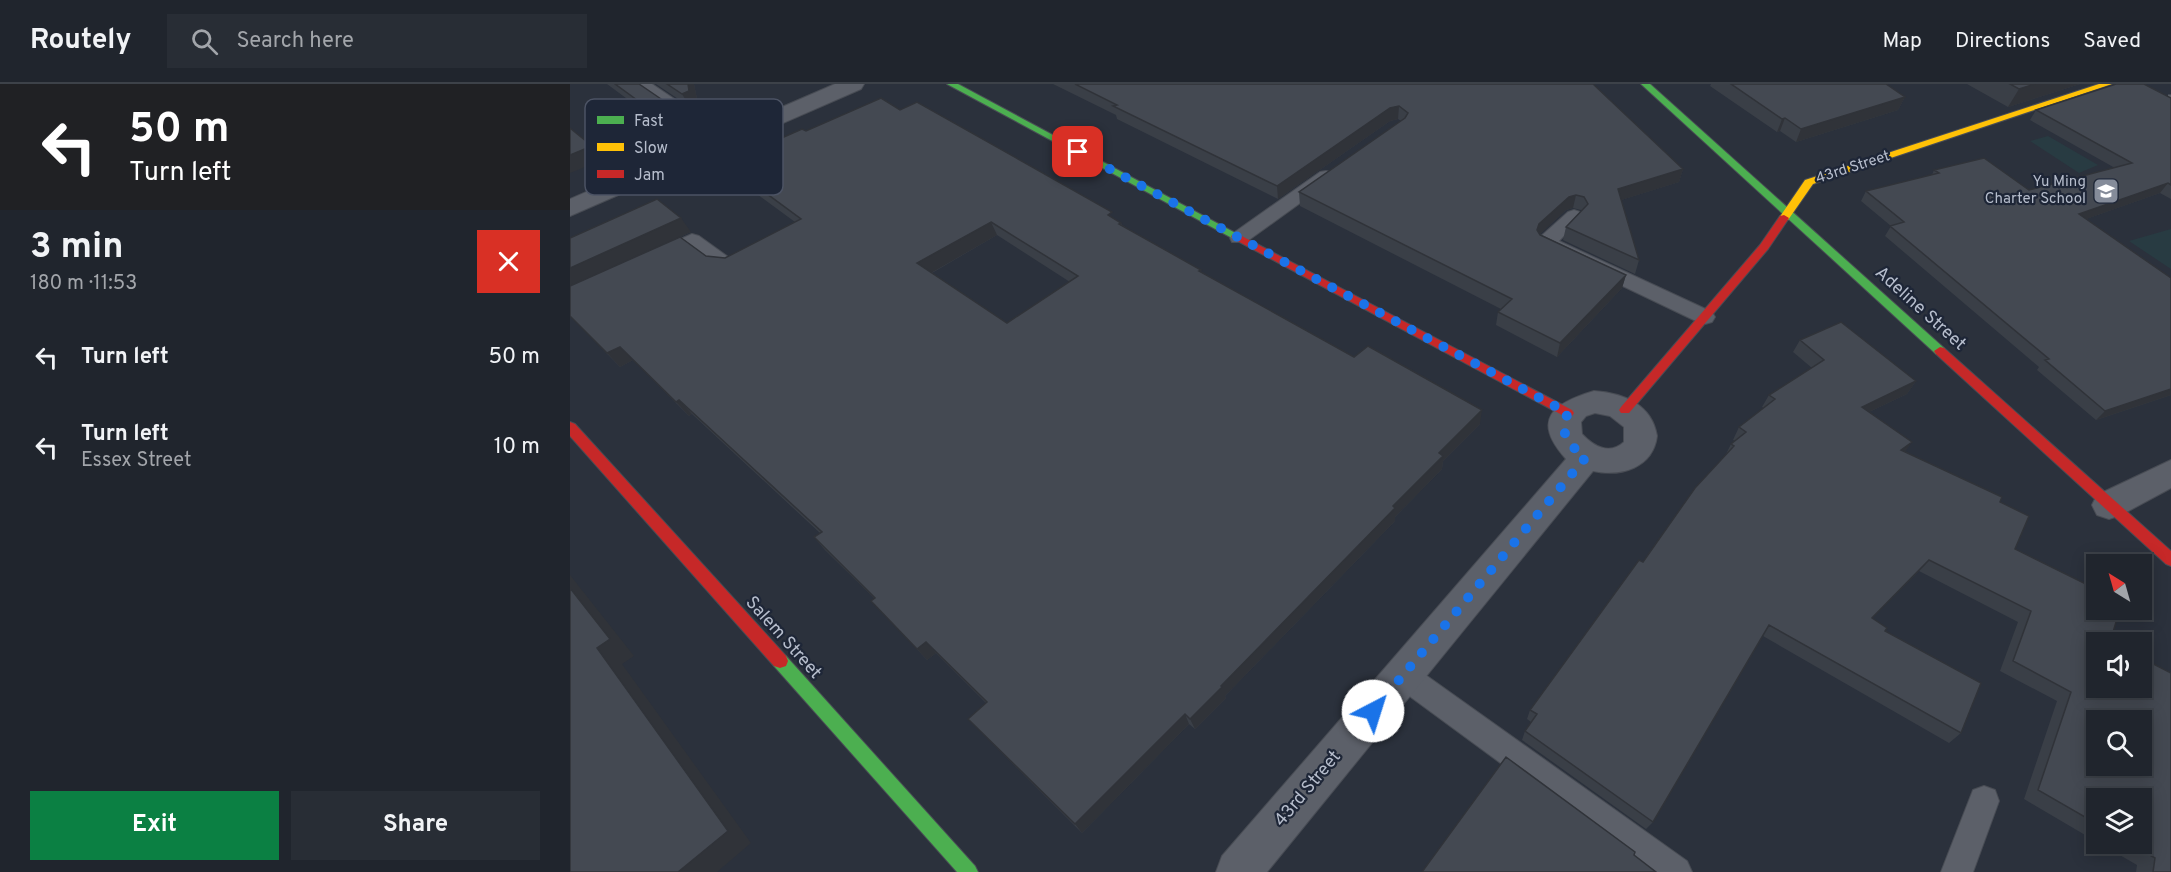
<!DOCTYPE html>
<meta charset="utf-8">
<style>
:root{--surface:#20252d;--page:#282d35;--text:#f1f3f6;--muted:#a2a5aa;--line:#3d4249;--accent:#0b8043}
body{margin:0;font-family:Overpass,sans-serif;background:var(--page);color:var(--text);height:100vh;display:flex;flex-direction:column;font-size:22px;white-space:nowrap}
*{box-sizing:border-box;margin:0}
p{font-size:20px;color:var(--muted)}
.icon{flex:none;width:33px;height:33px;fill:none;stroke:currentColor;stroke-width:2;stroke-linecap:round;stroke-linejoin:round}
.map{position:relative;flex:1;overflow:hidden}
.sheet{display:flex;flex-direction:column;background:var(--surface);width:570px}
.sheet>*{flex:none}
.hud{background:#202124;color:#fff;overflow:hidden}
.needle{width:39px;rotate:323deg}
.fabs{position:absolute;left:1516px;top:470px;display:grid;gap:12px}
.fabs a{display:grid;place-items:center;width:66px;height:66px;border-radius:0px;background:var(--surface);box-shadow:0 3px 15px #0003,0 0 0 2px var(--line);font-size:30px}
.pin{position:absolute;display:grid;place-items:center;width:51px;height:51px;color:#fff;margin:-26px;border-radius:12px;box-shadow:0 3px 9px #0006}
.me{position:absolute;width:66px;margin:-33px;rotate:40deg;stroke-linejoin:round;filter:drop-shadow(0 0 4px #0008)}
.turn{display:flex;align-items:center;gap:21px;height:126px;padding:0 30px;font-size:27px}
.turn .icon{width:78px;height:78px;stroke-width:2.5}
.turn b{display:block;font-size:42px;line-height:51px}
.round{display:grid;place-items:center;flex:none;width:63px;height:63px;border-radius:0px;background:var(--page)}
.head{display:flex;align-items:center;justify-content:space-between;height:102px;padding:0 30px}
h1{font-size:36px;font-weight:700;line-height:45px}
.cta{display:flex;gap:12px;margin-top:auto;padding:12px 30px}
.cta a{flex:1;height:69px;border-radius:0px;background:var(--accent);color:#fff;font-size:24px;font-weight:700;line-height:69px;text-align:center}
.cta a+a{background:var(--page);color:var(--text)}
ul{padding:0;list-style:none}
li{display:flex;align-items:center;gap:18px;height:90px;padding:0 30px}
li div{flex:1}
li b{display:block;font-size:22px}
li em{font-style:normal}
header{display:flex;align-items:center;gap:36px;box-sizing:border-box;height:84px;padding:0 30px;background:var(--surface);border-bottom:2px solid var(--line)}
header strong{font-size:28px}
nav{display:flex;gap:33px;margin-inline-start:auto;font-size:21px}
.search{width:420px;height:54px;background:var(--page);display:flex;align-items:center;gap:15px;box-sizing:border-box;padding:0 21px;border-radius:0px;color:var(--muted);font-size:22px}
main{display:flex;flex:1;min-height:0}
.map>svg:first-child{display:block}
</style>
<header>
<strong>Routely</strong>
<div class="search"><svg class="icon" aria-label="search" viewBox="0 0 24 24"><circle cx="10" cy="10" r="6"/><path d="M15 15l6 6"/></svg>Search here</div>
<nav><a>Map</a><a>Directions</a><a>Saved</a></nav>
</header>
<main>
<section class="sheet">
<div class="hud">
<div class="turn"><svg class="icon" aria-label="left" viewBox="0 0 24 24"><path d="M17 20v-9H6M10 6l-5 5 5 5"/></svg><div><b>50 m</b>Turn left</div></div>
</div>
<div class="head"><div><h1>3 min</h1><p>180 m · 11:53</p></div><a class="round" style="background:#d93025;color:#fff"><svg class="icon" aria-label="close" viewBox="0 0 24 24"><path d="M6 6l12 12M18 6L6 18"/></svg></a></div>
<ul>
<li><svg class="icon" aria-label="left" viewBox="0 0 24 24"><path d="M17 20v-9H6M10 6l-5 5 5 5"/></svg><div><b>Turn left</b></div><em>50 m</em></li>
<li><svg class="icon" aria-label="left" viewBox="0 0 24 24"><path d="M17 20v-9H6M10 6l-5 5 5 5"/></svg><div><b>Turn left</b><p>Essex Street</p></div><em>10 m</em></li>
</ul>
<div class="cta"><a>Exit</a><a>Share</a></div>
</section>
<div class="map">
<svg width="1601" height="788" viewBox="0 0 1601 788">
<rect width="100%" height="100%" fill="#2b313c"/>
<!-- green -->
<path fill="#283b42" d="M1478,52L1528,81L1509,89L1460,57Z
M1601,145V185L1559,157Z"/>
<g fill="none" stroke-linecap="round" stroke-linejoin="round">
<!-- lane casing -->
<g stroke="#484c54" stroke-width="2">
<path id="lane" d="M63,0H82L165,56L163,60H151Z
M756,87L762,88L765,92L762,96L676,158H662L660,154L662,150L750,88Z
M1004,126L1010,128L1013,132L989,157L1142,228L1145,233L1142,238L1135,240L1128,238L969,162L967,158L969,154L998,128Z
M122,150L129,152L165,178L168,182L165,186C149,191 133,173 121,164L95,176H81L78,172L81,168Z
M833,578L843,582L1117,777L1122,788H1079L823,600L819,591L823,582Z
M1414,702L1425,706L1429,717L1403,788H1371L1403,706Z"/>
</g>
<!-- street casing -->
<g stroke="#484c54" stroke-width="2">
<path id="street" d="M265,0H294L291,5L0,132V115Z
M1024,307C1053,309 1082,320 1087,352C1083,384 1051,393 1023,387L697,788H646L652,772L996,375C960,335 984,319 1024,307ZM1025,329L1040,332L1054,343V358C1040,371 1024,363 1012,350L1011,338L1016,332Z
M1601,376V404L1551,431L1539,435L1527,431L1522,421L1527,411Z"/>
</g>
<!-- fast casing -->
<g stroke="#484c54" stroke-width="2">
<path id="fast" d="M377,0H388L671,152L670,154H662Z
M1071,0H1080L1374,264L1376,267L1374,270H1366Z
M210,570L216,572L405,782L408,788H387L204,582L202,577L204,572Z"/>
</g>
<!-- slow casing -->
<g stroke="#484c54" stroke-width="2">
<path id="slow" d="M1529,0H1542L1243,100L1218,136H1210L1209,134L1235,96Z"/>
</g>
<!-- jam casing -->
<g stroke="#484c54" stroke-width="2">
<path id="jam" d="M1214,131L1219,134L1198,165L1059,329H1051L1049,326L1051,323L1190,161L1210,132Z
M666,149L1002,326L1004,329L1002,332H994L662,154L661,152Z
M1370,263L1374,264L1601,467V482L1596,480L1366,270L1364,267Z
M0,338L5,340L216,572L218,577L216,582L210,584L204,582L0,352Z"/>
</g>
<!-- path -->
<path stroke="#595f66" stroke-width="3" stroke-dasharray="3 3" stroke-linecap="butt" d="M1592,12H1601"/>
<!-- lane -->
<use href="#lane" fill="#5c6069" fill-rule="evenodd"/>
<!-- street -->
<use href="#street" fill="#5c6069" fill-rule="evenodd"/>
<!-- fast -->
<use href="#fast" fill="#4caf50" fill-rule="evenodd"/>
<!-- slow -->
<use href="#slow" fill="#ffc107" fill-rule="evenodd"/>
<!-- jam -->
<use href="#jam" fill="#c62828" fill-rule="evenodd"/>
</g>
<!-- wall -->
<path fill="#3a3f47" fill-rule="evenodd" d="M37,0H69L103,30L87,37Z
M86,0H124L128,20L120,23Z
M483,0H1023L1113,85L1109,98L1051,116L1069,176L1065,190L993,156L996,143L1011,127V126L1003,124L996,126L970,150L1056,191L1052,204L987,273L926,241L928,228L931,225L730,122L729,108L831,37L828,35L820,37L708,115L547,35L546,31Z
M1141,0H1316L1335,13L1328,26L1226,58L1210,47L1207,48L1140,2Z
M1397,0H1510L1438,23Z
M1601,14V115L1590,109L1516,135L1601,311L1526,336L1467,286L1469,283L1315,152L1321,142L1291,117L1296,107L1362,91L1364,86L1459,106L1545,84L1460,36L1466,26Z
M330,26L543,134L551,139L552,141L631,189L784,273L910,340L873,377L872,385L825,433V437L655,612L656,614L625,645L619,640L512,749L398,635L416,619L366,569L357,576L312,528L304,514L255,466L244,453L250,449L122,330L119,332L63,276L50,283L0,232V154L121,148L110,153L136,172L155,174L225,138L164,93L155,79L236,47ZM427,151L500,198L437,239L362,189Z
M1230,256L1346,297L1337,310L1299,328L1335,368L1430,418L1445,465L1521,509L1540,558L1601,788H1566L1567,781L1529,759H1572L1527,714V758L1454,715L1487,617L1430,587L1448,538L1349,487L1302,534L1315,547L1391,649L1379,659L1193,552L1083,738L1076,745L952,656L955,647L961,638L957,635L960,626L1155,372L1161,360L1165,357L1163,356L1169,343L1194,324L1192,323L1199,311L1242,284L1223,268Z"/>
<!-- shaded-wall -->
<path fill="#303339" d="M118,0H124L128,20L120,23L112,10Z
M1465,0H1510L1438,23L1449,5Z
M1335,13L1328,26L1226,58L1231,45Z
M94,17L103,30L87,37L78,24Z
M829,22L828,35L820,37L708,115L707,102L820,24Z
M1215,34L1210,47L1207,48L1212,35Z
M22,62L33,76L0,89V71Z
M1113,85L1109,98L1045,118L1048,105Z
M1598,99L1590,109L1502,140L1509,130Z
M1006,111L1003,124L996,126L967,153V146L969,140L999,113Z
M111,134L121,148L0,204V184Z
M421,138L427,151L354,193L347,179Z
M1056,191L1052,204L987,273L990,259Z
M50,263L63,276L50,283L37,269Z
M1346,297L1337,310L1284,335L1292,323Z
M1601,305V311L1526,336L1535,327Z
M109,316L122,330L119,332L106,318Z
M912,326L910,340L873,377L872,385L825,433V437L655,612L656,614L625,645L620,635L651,602L823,422L869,369Z
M1342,358L1333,371L1331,366Z
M0,491L64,572L52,580L181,759L147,788H108L0,504Z
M356,558L366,569L357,576L347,565Z
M615,630L619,640L512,749L505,740Z"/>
<!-- building -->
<path fill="#444952" stroke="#303339" stroke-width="1.5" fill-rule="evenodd" d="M45,0H69L94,17L78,24Z
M97,0H118L119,7L112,10Z
M505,0H1023L1113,85L1048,105L1069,176L996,143L1018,120L1014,113L1006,111L999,113L969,140L967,146L970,151L1056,191L990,259L928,228L942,215L729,108L835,34L838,29L829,22L820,24L707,102L543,22L547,21Z
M1161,0H1316L1335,13L1231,45L1215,34L1212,35Z
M1440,0H1465L1449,5Z
M1546,0H1574L1601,14V101L1598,99L1509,130L1601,194V305L1535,327L1475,276L1479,275L1320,142L1334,138L1296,107L1369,89L1364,86L1414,74L1459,106L1562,79L1466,26Z
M311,14L330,26L347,18L542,128L538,131L551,139L549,140L631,186L629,187L784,273L798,262L912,326L869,369L873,372L823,422L825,424L651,602L652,603L620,635L615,630L505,740L398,635L417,618L356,558L347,565L301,517L305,514L244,453L252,448L109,316L106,318L50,263L37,269L0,232V202L110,153L136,172L155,174L231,135L155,79L232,45L236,47ZM421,138L508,192L437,239L347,179Z
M0,44L22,62L0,71Z
M87,115L111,134L0,184V154Z
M1271,238L1346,297L1292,323L1342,358L1331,366L1432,413L1430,418L1459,432L1445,465L1522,503L1521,509L1527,512V525H1550L1540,558H1527V603H1572V574L1601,589V788H1583L1585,774L1559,759H1572V714H1527V740L1468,706L1501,608L1443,577L1461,527L1359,476L1302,534L1317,544L1315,547L1411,599L1391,649L1199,541L1083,738L955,647L967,630L960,626L1069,476L1073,478L1125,404L1164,362L1161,360L1176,348L1169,343L1205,315L1199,311L1254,276L1230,256ZM1527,636H1572V681H1527Z
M0,504L40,555L27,564L158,747L108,788H0Z
M936,673L1065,768L1064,771L1086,788H852Z"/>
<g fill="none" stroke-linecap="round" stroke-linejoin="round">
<!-- route -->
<path stroke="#1a73e8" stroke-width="10" stroke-dasharray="0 18" d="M508,68L998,329C988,349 999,362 1016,373L803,627"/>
</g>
<!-- icons -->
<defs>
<g id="school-square" transform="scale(1.35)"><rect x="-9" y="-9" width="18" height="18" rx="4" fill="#858c9a" stroke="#1e2637"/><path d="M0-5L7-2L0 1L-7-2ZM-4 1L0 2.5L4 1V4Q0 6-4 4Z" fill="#fff"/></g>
</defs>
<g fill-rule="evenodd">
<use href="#school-square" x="1536" y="107"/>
</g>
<g text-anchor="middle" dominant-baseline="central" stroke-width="4.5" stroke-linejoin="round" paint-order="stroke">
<!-- far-street labels -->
<g font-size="15" fill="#b6bdcc" stroke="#1e2637">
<text transform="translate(1283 84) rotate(-18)">43rd Street</text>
</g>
<!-- far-poi labels -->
<g font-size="15" fill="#b6bdcc" stroke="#1e2637" text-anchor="end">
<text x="1516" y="98">Yu Ming<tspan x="1516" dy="17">Charter School</tspan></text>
</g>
<!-- street labels -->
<g font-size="18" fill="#b6bdcc" stroke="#1e2637">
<text transform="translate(1350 225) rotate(42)">Adeline Street</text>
<text transform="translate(213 554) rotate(48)">Salem Street</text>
<text transform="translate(738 705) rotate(-50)">43rd Street</text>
</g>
</g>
<!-- legend -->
<rect x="15" y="15" width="198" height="96" rx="9" fill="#1e2637" stroke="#4c5364" stroke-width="1.5"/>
<rect x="27" y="32" width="27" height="8" fill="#4caf50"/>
<rect x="27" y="59" width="27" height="8" fill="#ffc107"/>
<rect x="27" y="86" width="27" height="8" fill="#c62828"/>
<g font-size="16" fill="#b6bdcc">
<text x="64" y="42">Fast</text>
<text x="64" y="69">Slow</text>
<text x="64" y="96">Jam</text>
</g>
</svg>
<div class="fabs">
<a><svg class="needle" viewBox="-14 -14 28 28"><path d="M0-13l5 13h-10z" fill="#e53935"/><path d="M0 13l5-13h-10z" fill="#a2a5aa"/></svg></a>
<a><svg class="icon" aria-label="sound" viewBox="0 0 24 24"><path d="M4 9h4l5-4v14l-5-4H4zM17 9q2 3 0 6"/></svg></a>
<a><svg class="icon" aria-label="search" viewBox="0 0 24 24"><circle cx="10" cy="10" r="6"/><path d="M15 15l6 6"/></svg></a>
<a><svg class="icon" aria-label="layers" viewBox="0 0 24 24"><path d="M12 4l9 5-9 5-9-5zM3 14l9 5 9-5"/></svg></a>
</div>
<div class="pin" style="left:508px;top:68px;background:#d93025"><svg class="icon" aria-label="arrive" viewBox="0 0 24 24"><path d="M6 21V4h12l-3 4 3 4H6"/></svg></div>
<svg class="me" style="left:803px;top:627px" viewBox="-20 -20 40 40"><circle r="19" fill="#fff"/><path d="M0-13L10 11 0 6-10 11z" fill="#1a73e8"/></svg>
</div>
</main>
